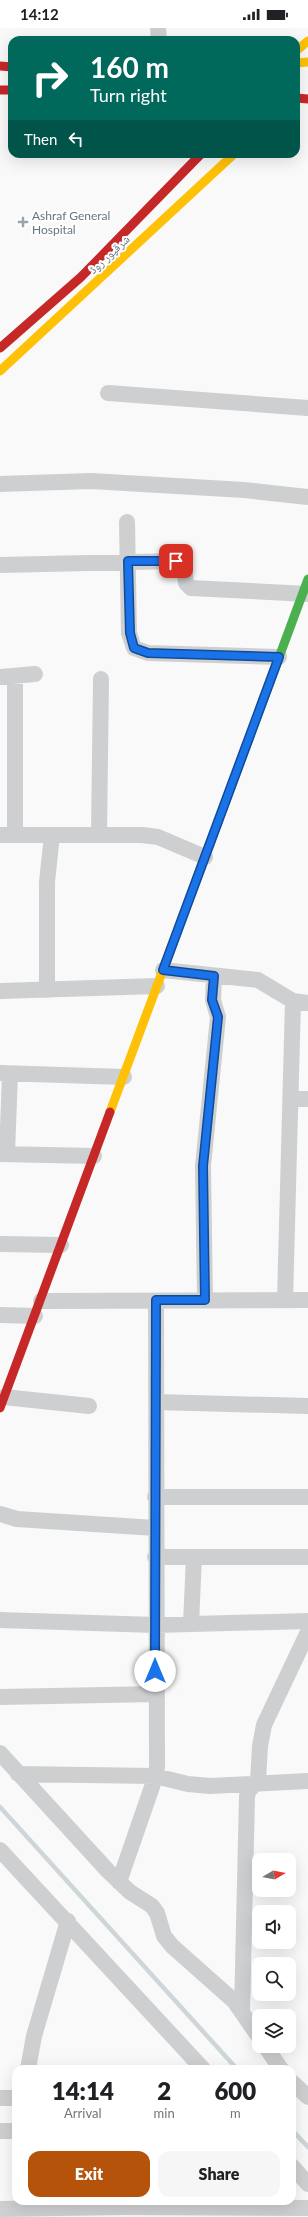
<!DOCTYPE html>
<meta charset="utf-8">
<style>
:root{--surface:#fff;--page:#f6f6f6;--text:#202124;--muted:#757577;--accent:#b45309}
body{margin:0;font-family:Lato,"Noto Naskh Arabic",sans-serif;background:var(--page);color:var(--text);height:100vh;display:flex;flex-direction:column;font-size:15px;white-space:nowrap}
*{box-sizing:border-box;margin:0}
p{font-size:13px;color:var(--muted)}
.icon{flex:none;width:22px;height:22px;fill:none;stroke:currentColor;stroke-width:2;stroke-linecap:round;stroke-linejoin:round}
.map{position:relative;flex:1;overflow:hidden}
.drawer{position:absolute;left:12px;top:2037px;width:284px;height:140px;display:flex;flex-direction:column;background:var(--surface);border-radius:12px;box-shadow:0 4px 16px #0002}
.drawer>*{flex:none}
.banner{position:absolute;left:8px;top:8px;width:292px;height:122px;border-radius:12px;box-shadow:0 4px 16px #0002;background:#00695c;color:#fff;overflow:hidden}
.needle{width:26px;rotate:80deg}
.tools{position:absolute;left:252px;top:1825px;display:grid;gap:8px}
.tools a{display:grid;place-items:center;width:44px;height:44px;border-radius:8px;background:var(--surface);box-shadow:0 4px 16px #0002;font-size:20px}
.pin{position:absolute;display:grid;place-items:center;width:34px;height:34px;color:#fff;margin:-17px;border-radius:8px;box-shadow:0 2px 6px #0006}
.me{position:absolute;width:44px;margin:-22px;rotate:0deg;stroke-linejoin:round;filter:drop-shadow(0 0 3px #0008)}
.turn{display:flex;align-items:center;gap:14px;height:84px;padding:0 16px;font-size:18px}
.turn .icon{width:52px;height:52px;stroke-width:2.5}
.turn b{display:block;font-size:28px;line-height:34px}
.then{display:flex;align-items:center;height:38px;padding:0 16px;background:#0003;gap:8px;font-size:15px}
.eta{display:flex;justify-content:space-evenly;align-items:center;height:68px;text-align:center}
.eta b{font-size:24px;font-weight:800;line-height:28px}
.cta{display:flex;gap:8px;margin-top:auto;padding:8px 16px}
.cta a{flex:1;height:46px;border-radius:12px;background:var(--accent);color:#fff;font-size:16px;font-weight:800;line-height:46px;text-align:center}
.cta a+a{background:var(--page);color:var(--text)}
.status{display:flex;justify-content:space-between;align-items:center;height:28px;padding:0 20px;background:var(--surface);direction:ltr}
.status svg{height:11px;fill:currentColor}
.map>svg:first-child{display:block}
</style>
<div class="status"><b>14:12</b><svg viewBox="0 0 49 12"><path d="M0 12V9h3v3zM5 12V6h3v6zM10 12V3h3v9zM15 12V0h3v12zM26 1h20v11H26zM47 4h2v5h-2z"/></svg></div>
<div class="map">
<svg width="308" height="2189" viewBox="0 0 308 2189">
<rect width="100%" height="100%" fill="#f9f9f9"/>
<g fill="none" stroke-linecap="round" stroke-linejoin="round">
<!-- stream -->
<path stroke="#ced6d9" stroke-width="4.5" d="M0,1779L237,2041
M292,2102L308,2119"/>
<!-- street -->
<path stroke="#cecfd0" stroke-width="16" d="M158,0L159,12
M108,365L308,380
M0,456L91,453L244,462L308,469
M127,494L129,605L134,620L148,625L279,629
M0,537L176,533L184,536L186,555L191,560L308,566
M0,649L35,646
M0,807H142L158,809L205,829
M15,807V648
M99,807L101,651
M163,942L258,952L293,973L308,975
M47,962V854L52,807
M0,963L157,958
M0,1045L124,1049
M291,1071H308
M0,1126L94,1128
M7,1126L10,1046
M0,1216L61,1217
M205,1272L203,1138L218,989L213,972L214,948
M285,1272L293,973
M41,1273L308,1272
M0,1287L35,1288
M4,1369L89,1378
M156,1374L308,1378
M155,1469H308
M0,1486L17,1491L155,1500
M155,1529H308
M0,1592L155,1597L308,1593
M191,1596L194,1529
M0,1669L156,1666
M0,1725L108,1843L130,1864L152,1878L157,1885L164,1908L172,1918L234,1973L259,2009
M18,1746L155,1748L188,1756L210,1758L308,1753
M0,1822L203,2041
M119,1854L154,1753L157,1739L156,1273
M242,1983L247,1768L249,1762L258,1753L260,1718L264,1697L308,1604
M265,2018L281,2041
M28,2041L34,2008L68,1893
M292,2054L308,2069
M0,2070H16
M0,2103H16
M292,2138L308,2156
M0,2181L124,2179L308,2180"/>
<!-- fast -->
<path stroke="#4caf50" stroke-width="9" d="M211,813L308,551"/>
<!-- slow -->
<path stroke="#ffc107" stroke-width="9" d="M296,23L308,13
M296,35L308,34
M0,343L234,126
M110,1084L211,813"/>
<!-- jam -->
<path stroke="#c62828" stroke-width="9" d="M0,38L12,39
M0,62H12
M296,70L308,71
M0,320L81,249L201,126
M0,1380L110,1084"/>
</g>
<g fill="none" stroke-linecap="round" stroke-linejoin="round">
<!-- route casing -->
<g stroke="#114b97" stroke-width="10">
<path id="route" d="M155,1643L156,1272H205L203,1138L218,989L212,972L214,948L163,942L279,629L148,625L134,620L130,605L128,533H176"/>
</g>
<!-- route -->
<use href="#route" stroke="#1a73e8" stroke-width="7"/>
</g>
<!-- markers -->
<path fill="#99a4ac" stroke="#fff" stroke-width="1.5" d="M21 188h4v4h4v4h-4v4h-4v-4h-4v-4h4z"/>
<g text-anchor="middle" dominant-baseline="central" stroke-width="4" stroke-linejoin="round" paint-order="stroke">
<!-- poi labels -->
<g font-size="12" fill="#657683" stroke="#fff" text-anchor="start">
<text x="32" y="187">Ashraf General<tspan x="32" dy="14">Hospital</tspan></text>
</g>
<!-- street labels -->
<g font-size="12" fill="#657683" stroke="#fff">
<text transform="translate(109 226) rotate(-43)">شرقپور روڈ</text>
</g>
</g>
</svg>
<div class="tools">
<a><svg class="needle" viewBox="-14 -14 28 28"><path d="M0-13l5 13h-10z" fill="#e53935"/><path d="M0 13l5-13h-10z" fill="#757577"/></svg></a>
<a><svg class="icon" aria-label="sound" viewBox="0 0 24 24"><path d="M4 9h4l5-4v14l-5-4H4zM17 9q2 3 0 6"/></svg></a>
<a><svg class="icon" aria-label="search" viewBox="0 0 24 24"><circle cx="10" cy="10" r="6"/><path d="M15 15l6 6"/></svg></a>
<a><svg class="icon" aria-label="layers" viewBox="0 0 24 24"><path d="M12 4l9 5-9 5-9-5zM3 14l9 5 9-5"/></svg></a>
</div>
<div class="pin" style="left:176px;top:533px;background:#d93025"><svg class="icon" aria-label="arrive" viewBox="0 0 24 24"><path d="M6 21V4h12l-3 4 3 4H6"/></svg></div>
<svg class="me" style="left:155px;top:1643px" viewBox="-20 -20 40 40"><circle r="19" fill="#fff"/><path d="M0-13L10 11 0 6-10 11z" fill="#1a73e8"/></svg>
<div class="banner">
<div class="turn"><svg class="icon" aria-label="right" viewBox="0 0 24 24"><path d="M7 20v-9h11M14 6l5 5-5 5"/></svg><div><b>160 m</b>Turn right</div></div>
<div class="then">Then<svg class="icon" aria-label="left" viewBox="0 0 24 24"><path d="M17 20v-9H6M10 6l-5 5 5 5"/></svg></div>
</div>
<section class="drawer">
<div class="eta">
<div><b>14:14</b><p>Arrival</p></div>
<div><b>2</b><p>min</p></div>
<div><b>600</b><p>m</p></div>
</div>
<div class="cta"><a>Exit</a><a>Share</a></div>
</section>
</div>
